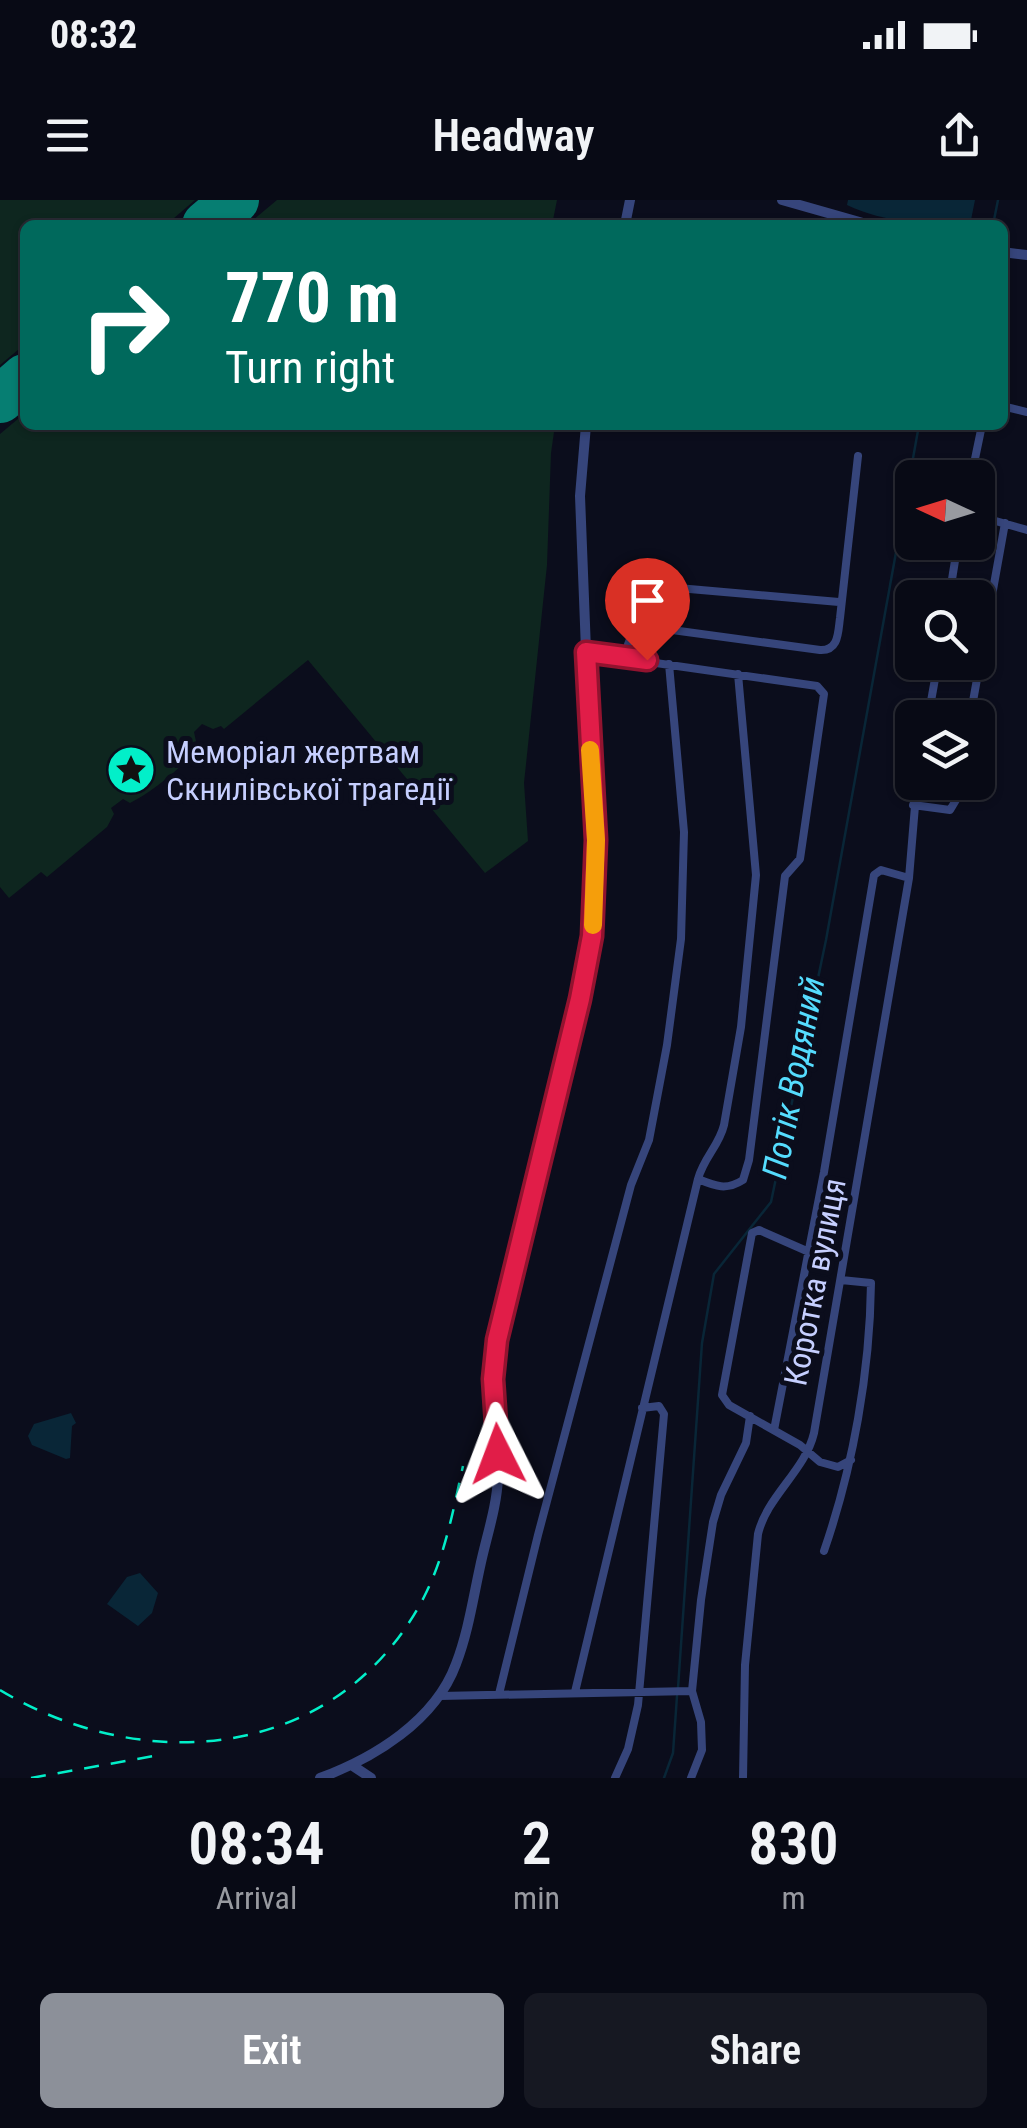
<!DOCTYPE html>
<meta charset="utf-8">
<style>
:root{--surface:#080a15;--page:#161822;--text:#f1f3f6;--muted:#989aa0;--line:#292b34;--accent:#8c9099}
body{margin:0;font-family:"Roboto Condensed",sans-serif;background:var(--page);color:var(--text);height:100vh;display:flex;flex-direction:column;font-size:38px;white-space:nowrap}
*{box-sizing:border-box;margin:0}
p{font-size:32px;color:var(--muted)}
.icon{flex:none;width:55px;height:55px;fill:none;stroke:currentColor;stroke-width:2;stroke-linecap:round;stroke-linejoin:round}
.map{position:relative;height:1578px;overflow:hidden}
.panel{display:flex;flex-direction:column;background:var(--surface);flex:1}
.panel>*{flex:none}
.hud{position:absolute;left:20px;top:20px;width:988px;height:210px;border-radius:15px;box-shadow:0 2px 8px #0004,0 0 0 2px var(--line);background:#00695c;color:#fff;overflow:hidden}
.needle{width:65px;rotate:274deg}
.tools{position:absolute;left:895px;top:260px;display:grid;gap:20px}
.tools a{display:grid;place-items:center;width:100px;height:100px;border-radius:15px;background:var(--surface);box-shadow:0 2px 8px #0004,0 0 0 2px var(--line);font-size:50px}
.pin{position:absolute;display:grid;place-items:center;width:85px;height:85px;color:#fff;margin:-102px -42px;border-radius:50% 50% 50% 0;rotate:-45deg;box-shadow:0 0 10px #0007}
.pin .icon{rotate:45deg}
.me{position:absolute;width:110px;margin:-55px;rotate:357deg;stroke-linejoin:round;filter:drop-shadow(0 0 8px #0008)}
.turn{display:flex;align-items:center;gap:35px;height:210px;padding:0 40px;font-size:45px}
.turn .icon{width:130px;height:130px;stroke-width:2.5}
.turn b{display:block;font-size:70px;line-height:85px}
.eta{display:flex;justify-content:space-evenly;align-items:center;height:170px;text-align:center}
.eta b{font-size:60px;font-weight:600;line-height:70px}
.button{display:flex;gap:20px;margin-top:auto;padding:20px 40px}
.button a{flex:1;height:115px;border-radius:15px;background:var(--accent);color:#fff;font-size:40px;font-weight:600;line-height:115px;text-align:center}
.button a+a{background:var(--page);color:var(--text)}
.status{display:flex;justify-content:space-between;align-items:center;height:70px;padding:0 50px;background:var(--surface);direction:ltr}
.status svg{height:28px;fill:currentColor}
header{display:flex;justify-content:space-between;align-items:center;height:130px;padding:0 40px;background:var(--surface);font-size:45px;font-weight:600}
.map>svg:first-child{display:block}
</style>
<div class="status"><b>08:32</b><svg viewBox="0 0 49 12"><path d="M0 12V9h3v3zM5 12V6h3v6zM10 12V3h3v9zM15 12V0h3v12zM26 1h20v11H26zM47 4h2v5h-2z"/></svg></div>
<header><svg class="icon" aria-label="menu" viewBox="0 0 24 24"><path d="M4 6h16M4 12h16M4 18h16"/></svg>Headway<svg class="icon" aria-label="share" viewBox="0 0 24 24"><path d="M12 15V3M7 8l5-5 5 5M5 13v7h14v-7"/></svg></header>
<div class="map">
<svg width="1027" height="1578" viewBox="0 0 1027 1578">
<rect width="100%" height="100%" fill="#0b0d1c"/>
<!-- green -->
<path fill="#0e261f" d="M0,0H195L166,25H25V144L0,165Z
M277,0H557L552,25H247Z
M25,213V225H555L551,253L547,365L524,583L528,641L485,673L308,460L224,529L221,526L213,529L202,524L194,532L197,546C184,567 152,592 130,603L123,599L111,608L114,614L107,627L47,677L41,672L9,698L0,687V234Z"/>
<!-- water -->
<path fill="#092637" d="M848,0H975L970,25C928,25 885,23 847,5Z
M71,1213L76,1223L72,1226L70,1258L66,1259L32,1245L28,1236L34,1224Z
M140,1373L158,1393L152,1413L138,1426L107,1404L127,1377Z"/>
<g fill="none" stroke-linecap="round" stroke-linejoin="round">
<!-- stream -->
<path stroke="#092637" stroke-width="2.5" d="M993,25L998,0
M678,1488L702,1143L714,1074L771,1002L826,740L919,225
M664,1578L673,1553L677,1496"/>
<!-- runway -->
<path stroke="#067e72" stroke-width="48" d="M206,25L235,0
M0,199L25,178"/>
<!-- minor -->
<path stroke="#36457b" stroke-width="8" d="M1002,206L1027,212
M971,278L982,225
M978,316L1027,330
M655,386L839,402
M949,398L958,342
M586,453L817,486L824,494L800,659L785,676L749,960L743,980C726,991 715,986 698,979
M625,457C628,441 631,428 650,427L820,450C839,451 838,432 840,418L858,256
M928,518L938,462
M970,518L1005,323
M913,605L950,610L956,600L959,582
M809,1052L759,1030L752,1033L722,1195L729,1205L800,1245L820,1262L838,1267L851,1260
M774,1230L824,972L874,675L881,670L909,678
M824,1351C853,1267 870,1172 871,1083L841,1080
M575,1492L698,979C704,957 719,946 724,925L741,827L756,675L738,474
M499,1494L538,1335L631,985L649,940L667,845L681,739L684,632L669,464
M440,1496L692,1491
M615,1578L628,1549L638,1505L664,1214L659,1206L642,1208
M691,1578L702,1550L701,1522L692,1491L701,1400L713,1322L721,1295L746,1243L750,1216
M743,1578L745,1465L758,1334C767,1296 805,1271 814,1233L909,678L917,582"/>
<!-- tertiary -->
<path stroke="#36457b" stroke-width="10" d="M782,0L870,25
M625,25L630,0
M1002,52L1027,55
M353,1566L371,1578
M320,1578C374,1558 435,1521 456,1464C468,1433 473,1399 480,1367C486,1338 497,1307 498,1277C500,1231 491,1186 497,1140C513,1054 538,970 559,885C582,791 603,702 592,604L580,296L586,225"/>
<!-- rail -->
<path stroke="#02efc9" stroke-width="2.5" stroke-dasharray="15 12" stroke-linecap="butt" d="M0,1490C146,1578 339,1560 424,1397C445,1356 453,1311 463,1266
M31,1578L159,1555"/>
</g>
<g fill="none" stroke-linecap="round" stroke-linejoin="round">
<!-- route casing -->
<g stroke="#92132f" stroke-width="25">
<path id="route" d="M498,1254L493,1179L497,1140L580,799L592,736L596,640L586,452L647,460"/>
</g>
<!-- route -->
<use href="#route" stroke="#e11d48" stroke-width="18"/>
<!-- slow -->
<path stroke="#f59e0b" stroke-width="18" d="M590,550L596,640L593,725"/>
</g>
<!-- icons -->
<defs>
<g id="sight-disc" transform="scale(2.5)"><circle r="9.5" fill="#02efc9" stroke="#0b0d1c"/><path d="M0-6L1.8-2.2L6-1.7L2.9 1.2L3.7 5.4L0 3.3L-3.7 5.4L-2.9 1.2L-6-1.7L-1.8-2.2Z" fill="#111"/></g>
</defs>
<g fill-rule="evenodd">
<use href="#sight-disc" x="131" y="570"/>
</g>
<g text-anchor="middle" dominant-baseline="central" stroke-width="10" stroke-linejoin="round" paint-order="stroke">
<!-- poi labels -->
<g font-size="32" fill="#c6cfff" stroke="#0b0d1c" text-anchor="start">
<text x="166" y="552">Меморіал жертвам<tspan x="166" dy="37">Скнилівської трагедії</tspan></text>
</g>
<!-- street labels -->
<g font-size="32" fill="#c6cfff" stroke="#0b0d1c">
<text transform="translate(815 1082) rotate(-79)">Коротка вулиця</text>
</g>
<!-- water labels -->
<g font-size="35" font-style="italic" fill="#55dcfe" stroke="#0b0d1c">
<text transform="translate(794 878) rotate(-79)">Потік Водяний</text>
</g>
</g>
</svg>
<div class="tools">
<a><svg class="needle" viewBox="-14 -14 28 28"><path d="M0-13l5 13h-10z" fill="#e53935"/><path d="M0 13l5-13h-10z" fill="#989aa0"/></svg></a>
<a><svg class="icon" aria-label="search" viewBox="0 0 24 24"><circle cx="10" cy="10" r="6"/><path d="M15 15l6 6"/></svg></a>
<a><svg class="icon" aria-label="layers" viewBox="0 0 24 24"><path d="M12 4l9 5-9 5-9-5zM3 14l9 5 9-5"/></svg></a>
</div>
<div class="pin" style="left:647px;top:460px;background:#d93025"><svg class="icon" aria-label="arrive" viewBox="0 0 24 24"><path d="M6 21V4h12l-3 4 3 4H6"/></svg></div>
<svg class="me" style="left:498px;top:1254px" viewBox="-20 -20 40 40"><path d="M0-17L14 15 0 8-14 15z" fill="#e11d48" stroke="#fff" stroke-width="4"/></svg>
<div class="hud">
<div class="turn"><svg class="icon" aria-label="right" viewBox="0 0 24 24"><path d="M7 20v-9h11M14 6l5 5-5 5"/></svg><div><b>770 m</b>Turn right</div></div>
</div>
</div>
<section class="panel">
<div class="eta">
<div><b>08:34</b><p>Arrival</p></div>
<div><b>2</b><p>min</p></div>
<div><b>830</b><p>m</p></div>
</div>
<div class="button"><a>Exit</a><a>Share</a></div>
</section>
